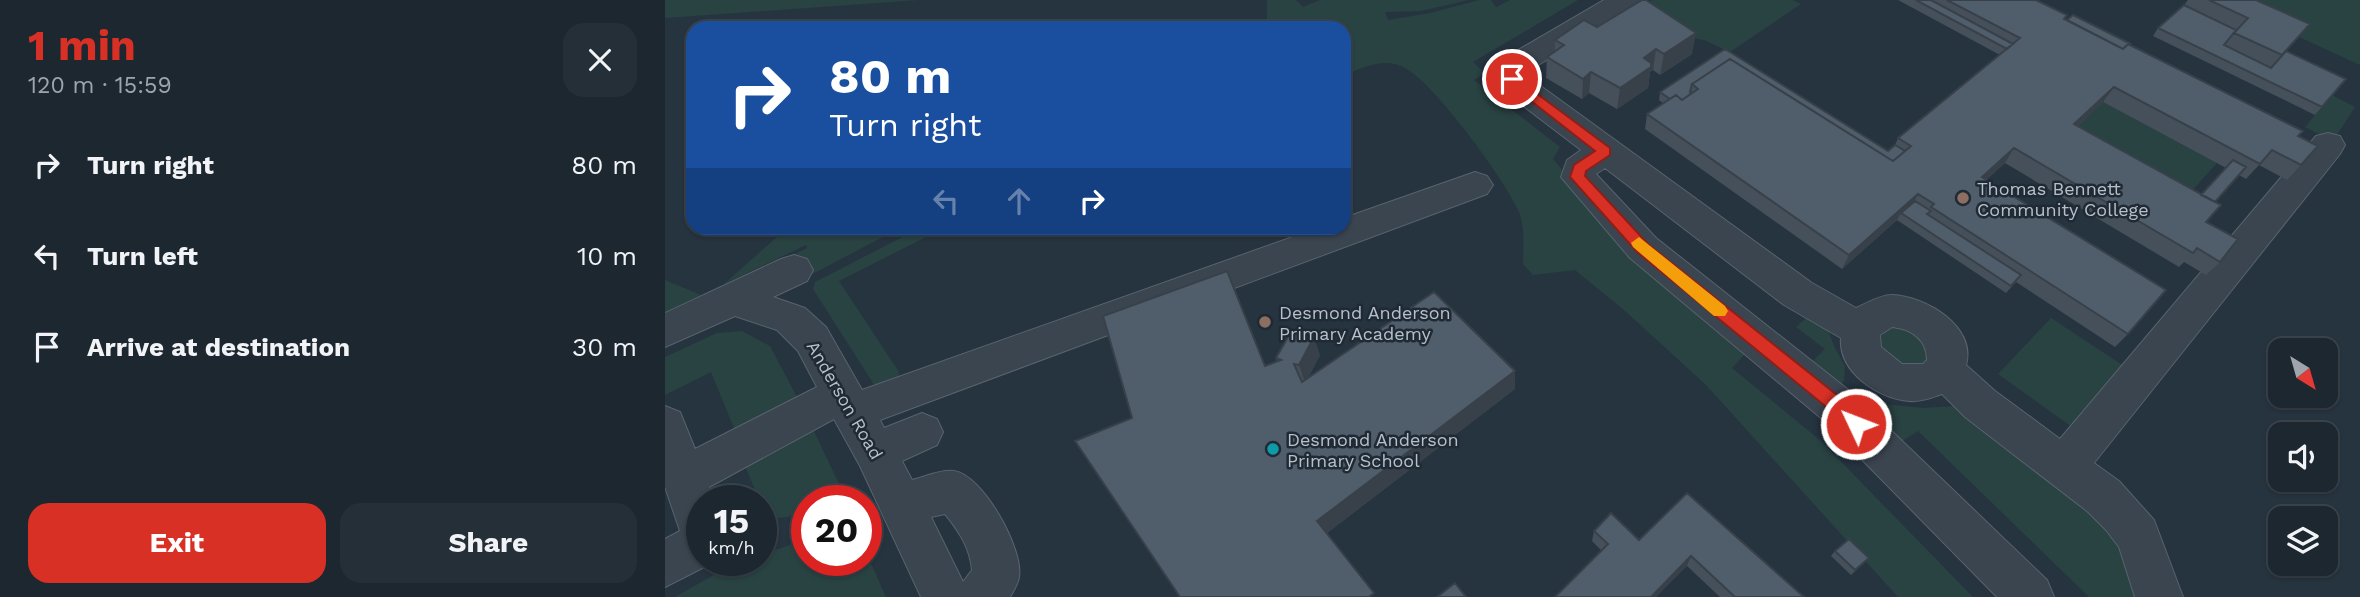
<!DOCTYPE html>
<meta charset="utf-8">
<style>
:root{--surface:#1c2730;--page:#252f38;--text:#f1f3f6;--muted:#a0a5ab;--line:#3a444c;--accent:#d93025}
body{margin:0;font-family:"Work Sans",sans-serif;background:var(--page);color:var(--text);height:100vh;display:flex;flex-direction:column;font-size:26px;white-space:nowrap}
*{box-sizing:border-box;margin:0}
p{font-size:23px;color:var(--muted)}
.icon{flex:none;width:38px;height:38px;fill:none;stroke:currentColor;stroke-width:2;stroke-linecap:round;stroke-linejoin:round}
.map{position:relative;flex:1;overflow:hidden}
.side{display:flex;flex-direction:column;background:var(--surface);width:665px}
.side>*{flex:none}
.hud{position:absolute;left:21px;top:21px;width:665px;height:214px;border-radius:21px;box-shadow:0 2px 5px #0004,0 0 0 2px var(--line);background:#1a4fa0;color:#fff;overflow:hidden}
.needle{width:46px;rotate:143deg}
.controls{position:absolute;left:1603px;top:338px;display:grid;gap:14px}
.controls a{display:grid;place-items:center;width:70px;height:70px;border-radius:14px;background:var(--surface);box-shadow:0 2px 5px #0004,0 0 0 2px var(--line);font-size:35px}
.speed{position:absolute;left:21px;top:485px;display:flex;gap:14px;font-size:35px;font-weight:700;text-align:center}
.speed>*{display:grid;place-content:center;width:91px;height:91px;border-radius:50%;background:var(--surface);box-shadow:0 2px 5px #0004,0 0 0 2px var(--line);line-height:1}
.speed small{font-size:18px;font-weight:400}
.speed .limit{border:10px solid #d22;background:#fff;color:#111}
.pin{position:absolute;display:grid;place-items:center;width:60px;height:60px;color:#fff;margin:-30px;border:4px solid #fff;border-radius:50%;box-shadow:0 2px 7px #0007}
.me{position:absolute;width:77px;margin:-38px;rotate:313deg;stroke-linejoin:round;filter:drop-shadow(0 0 5px #0008)}
.turn{display:flex;align-items:center;gap:24px;height:147px;padding:0 28px;font-size:32px}
.turn .icon{width:91px;height:91px;stroke-width:2.5}
.turn b{display:block;font-size:49px;line-height:60px}
.lanes{display:flex;align-items:center;height:66px;padding:0 28px;background:#0003;justify-content:center;gap:35px;direction:ltr}
.lanes .off{opacity:.35}
.round{display:grid;place-items:center;flex:none;width:74px;height:74px;border-radius:21px;background:var(--page)}
.head{display:flex;align-items:center;justify-content:space-between;height:119px;padding:0 28px}
h1{font-size:42px;font-weight:700;line-height:52px;color:var(--accent)}
.button{display:flex;gap:14px;margin-top:auto;padding:14px 28px}
.button a{flex:1;height:80px;border-radius:21px;background:var(--accent);color:#fff;font-size:28px;font-weight:700;line-height:80px;text-align:center}
.button a+a{background:var(--page);color:var(--text)}
ul{padding:0;list-style:none}
li{display:flex;align-items:center;gap:21px;height:91px;padding:0 28px}
li div{flex:1}
li b{display:block;font-size:26px}
li em{font-style:normal}
main{display:flex;flex:1;min-height:0}
.map>svg:first-child{display:block}
</style>
<main>
<section class="side">
<div class="head"><div><h1>1 min</h1><p>120 m · 15:59</p></div><a class="round"><svg class="icon" aria-label="close" viewBox="0 0 24 24"><path d="M6 6l12 12M18 6L6 18"/></svg></a></div>
<ul>
<li><svg class="icon" aria-label="right" viewBox="0 0 24 24"><path d="M7 20v-9h11M14 6l5 5-5 5"/></svg><div><b>Turn right</b></div><em>80 m</em></li>
<li><svg class="icon" aria-label="left" viewBox="0 0 24 24"><path d="M17 20v-9H6M10 6l-5 5 5 5"/></svg><div><b>Turn left</b></div><em>10 m</em></li>
<li><svg class="icon" aria-label="arrive" viewBox="0 0 24 24"><path d="M6 21V4h12l-3 4 3 4H6"/></svg><div><b>Arrive at destination</b></div><em>30 m</em></li>
</ul>
<div class="button"><a>Exit</a><a>Share</a></div>
</section>
<div class="map">
<svg width="1695" height="597" viewBox="0 0 1695 597">
<rect width="100%" height="100%" fill="#263440"/>
<!-- green -->
<path fill="#294242" d="M0,0H254L0,18Z
M602,0H631L638,7L655,0H804L756,11L720,12L723,20L765,13L814,0H826L831,7L845,0H913L808,62L820,73L809,80L895,147L888,159L915,191L1083,351L1067,368L1156,441L1308,597H1233L1041,385L959,310L910,270L868,275L858,264C858,245 861,223 851,206C836,175 765,77 736,66C716,58 698,68 679,75V28H602Z
M987,0H1128L1136,4L1065,52L1039,40L949,22Z
M1554,0H1695V65Z
M1667,95L1690,107L1668,141L1640,127Z
M1438,102L1552,163L1515,204L1399,139Z
M122,228H235L121,288L71,283L142,248L141,245L59,284Z
M255,228H279L174,281L234,372L233,387L215,394L148,289L150,282Z
M0,280L36,295L0,312Z
M1148,316L1161,325L1170,348L1180,366L1179,381L1175,386L1143,366L1160,349L1131,327L1141,318Z
M1386,318L1462,368L1414,432L1333,374Z
M1227,328C1246,328 1279,350 1254,367L1224,362L1213,342L1220,331Z
M77,331L105,346L133,399L71,433L46,372L0,395V357L52,333Z
M1219,404L1258,408L1290,406L1434,512L1453,540L1471,597H1424L1253,431L1233,444L1203,414Z
M146,425L176,488L156,500H142V508L123,517L102,519L78,461Z
M142,538V560H201V552L221,597H10L75,560H96V552L114,549Z"/>
<g fill="none" stroke-linecap="round" stroke-linejoin="round">
<!-- minor casing -->
<g stroke="#58636d" stroke-width="2">
<path id="minor" d="M939,0H976L971,6L865,70L863,76L866,79L1147,283L1191,308C1202,303 1215,295 1227,295C1260,296 1312,326 1301,365L1330,391L1395,439L1651,136L1663,133L1675,136L1680,145L1675,154L1429,463L1454,481L1489,520L1518,597H1470L1454,547L1441,530L1422,511L1300,417L1277,394C1266,398 1255,402 1244,401C1214,399 1173,372 1176,338L1119,305L940,168L931,174L991,238L1186,392L1382,580L1389,597H1332L1156,418L965,258L896,177L902,160L916,150L844,95L831,79V71L843,56ZM1227,327C1246,329 1262,339 1262,360L1258,364H1237L1216,347L1215,335Z
M810,172L822,176L828,185L822,194L215,420L219,428L257,413L272,419L278,432L272,445L237,461L247,480C259,477 277,469 289,471C318,475 359,550 354,577C353,584 348,592 345,597H256L195,466L169,419L44,487L49,500H37V560H53L0,587V539L15,531L0,487V406L15,412L30,449L152,387L133,351L112,330L70,316L0,347V313L116,259L129,255L142,259L148,270L142,281L108,297L140,308L161,327L197,390L653,228H679V218ZM280,514C294,531 305,548 307,570L298,582L266,517Z"/>
</g>
<!-- minor -->
<use href="#minor" fill="#3b4550" fill-rule="evenodd"/>
</g>
<!-- wall -->
<path fill="#45505b" fill-rule="evenodd" d="M1233,0H1371L1400,19L1466,45L1633,136L1636,165L1622,180L1594,165L1581,179L1574,175L1550,202L1541,222L1555,262L1541,275L1519,262L1514,267L1340,163L1321,180L1463,334L1450,347L1351,282L1341,293L1232,220L1177,269L980,129L982,114L998,103L994,100L995,92L1060,49L1223,151L1230,145L1233,138L1335,55ZM1438,102L1561,168L1536,195L1413,126Z
M1523,0H1591L1622,52L1681,79L1650,115L1488,36L1493,28L1519,5Z
M932,27L1027,54L995,75L988,70L985,72L983,88L952,109L924,93L917,99L881,78L882,57L890,51V40Z
M655,355L643,378L850,371V389L662,533L600,366L612,362L611,358Z
M1022,493L1139,597H1055L1022,566L937,551L927,541L929,531L974,540Z
M1170,551L1199,563L1186,575L1166,556Z"/>
<!-- shaded-wall -->
<path fill="#38414a" d="M1031,33L1027,54L995,75L999,54Z
M991,49L988,70L985,72L983,88L952,109L955,88L979,58Z
M926,72L924,93L917,99L918,79Z
M1449,87L1438,102L1399,139L1409,124Z
M1349,148L1340,163L1308,192L1317,177Z
M1253,194L1246,208L1236,213L1232,220L1177,269L1184,255Z
M649,337L655,355L640,383L634,365Z
M850,371V389L659,535L652,521Z
M1026,556L1022,566L991,597H986Z"/>
<!-- building -->
<path fill="#505d6a" stroke="#38414a" stroke-width="2" d="M977,0H981L1031,33L999,54L991,49L979,58L986,63V67L955,88L926,72L918,79L882,57L899,45L890,40L919,20L932,27Z
M1251,0H1266L1348,44L1342,49Z
M1282,0H1371L1402,15L1399,19L1458,49L1463,44L1638,131L1633,136L1653,146L1636,165L1607,150L1595,164L1449,87L1409,124L1556,205L1541,222L1573,239L1555,262L1532,248L1528,253L1349,148L1317,177L1501,290L1463,334L1266,207L1269,204L1253,194L1184,255L982,114L1011,95L1017,100L1033,89L1027,84L1065,59L1228,161L1246,146L1233,138L1355,38Z
M1544,0H1591L1645,24L1617,55L1569,33L1583,18Z
M1519,5L1571,30L1559,45L1606,68L1621,51L1681,79L1657,107L1493,28Z
M1408,15L1466,44H1463L1458,49L1402,20Z
M1060,49L1223,151L1230,145L1240,151L1228,161L1065,59L1027,84L1025,92L1027,93L1017,100L1011,95L1005,99L995,92Z
M1568,160L1581,167L1550,202L1536,195Z
M1250,201L1266,211L1262,214L1356,275L1346,286L1236,213Z
M562,271L600,366L616,360L611,358L627,330L649,337L634,365L629,364L637,382L769,292L850,371L652,521L709,593L704,597H515L410,441L467,418L438,316Z
M1022,493L1139,597H1070L1026,556L986,597H890L943,544L929,531L946,513L974,540Z
M1184,539L1204,558L1190,570L1170,551Z
M790,583L801,597H772Z"/>
<!-- route -->
<path fill="#d93025" stroke="#8d1f18" stroke-width="2" d="M847,75L945,148V155L921,171L920,176L983,244L1177,399L1199,424L1197,429L1191,432L1184,429L1165,410L972,252L905,177L909,165L930,151L843,83V76Z"/>
<!-- slow -->
<path fill="#f59e0b" d="M974,237L1060,306L1063,311L1060,316H1049L968,247L966,243Z"/>
<!-- markers -->
<g fill="#8d6e63" stroke="#1f2a35" stroke-width="2.5">
<circle cx="1298" cy="198" r="7"/>
<circle cx="600" cy="322" r="7"/>
</g>
<circle fill="#0f9aa8" stroke="#1f2a35" stroke-width="2.5" cx="608" cy="449" r="7"/>
<g text-anchor="middle" dominant-baseline="central" stroke-width="5" stroke-linejoin="round" paint-order="stroke">
<!-- poi labels -->
<g font-size="18" fill="#b7c0ca" stroke="#1f2a35" text-anchor="start">
<text x="1312" y="188">Thomas Bennett<tspan x="1312" dy="21">Community College</tspan></text>
<text x="614" y="312">Desmond Anderson<tspan x="614" dy="21">Primary Academy</tspan></text>
<text x="622" y="439">Desmond Anderson<tspan x="622" dy="21">Primary School</tspan></text>
</g>
<!-- street labels -->
<g font-size="18" fill="#b7c0ca" stroke="#1f2a35">
<text transform="translate(180 400) rotate(60)">Anderson Road</text>
</g>
</g>
</svg>
<div class="controls">
<a><svg class="needle" viewBox="-14 -14 28 28"><path d="M0-13l5 13h-10z" fill="#e53935"/><path d="M0 13l5-13h-10z" fill="#a0a5ab"/></svg></a>
<a><svg class="icon" aria-label="sound" viewBox="0 0 24 24"><path d="M4 9h4l5-4v14l-5-4H4zM17 9q2 3 0 6"/></svg></a>
<a><svg class="icon" aria-label="layers" viewBox="0 0 24 24"><path d="M12 4l9 5-9 5-9-5zM3 14l9 5 9-5"/></svg></a>
</div>
<div class="speed"><div>15<small>km/h</small></div><div class="limit">20</div></div>
<div class="pin" style="left:847px;top:79px;background:#d93025"><svg class="icon" aria-label="arrive" viewBox="0 0 24 24"><path d="M6 21V4h12l-3 4 3 4H6"/></svg></div>
<svg class="me" style="left:1191px;top:424px" viewBox="-20 -20 40 40"><circle r="17" fill="#d93025" stroke="#fff" stroke-width="3"/><path d="M0-11L8 9 0 5-8 9z" fill="#fff"/></svg>
<div class="hud">
<div class="turn"><svg class="icon" aria-label="right" viewBox="0 0 24 24"><path d="M7 20v-9h11M14 6l5 5-5 5"/></svg><div><b>80 m</b>Turn right</div></div>
<div class="lanes"><svg class="icon off" aria-label="left" viewBox="0 0 24 24"><path d="M17 20v-9H6M10 6l-5 5 5 5"/></svg><svg class="icon off" aria-label="ahead" viewBox="0 0 24 24"><path d="M12 20V5M6 11l6-6 6 6"/></svg><svg class="icon" aria-label="right" viewBox="0 0 24 24"><path d="M7 20v-9h11M14 6l5 5-5 5"/></svg></div>
</div>
</div>
</main>
